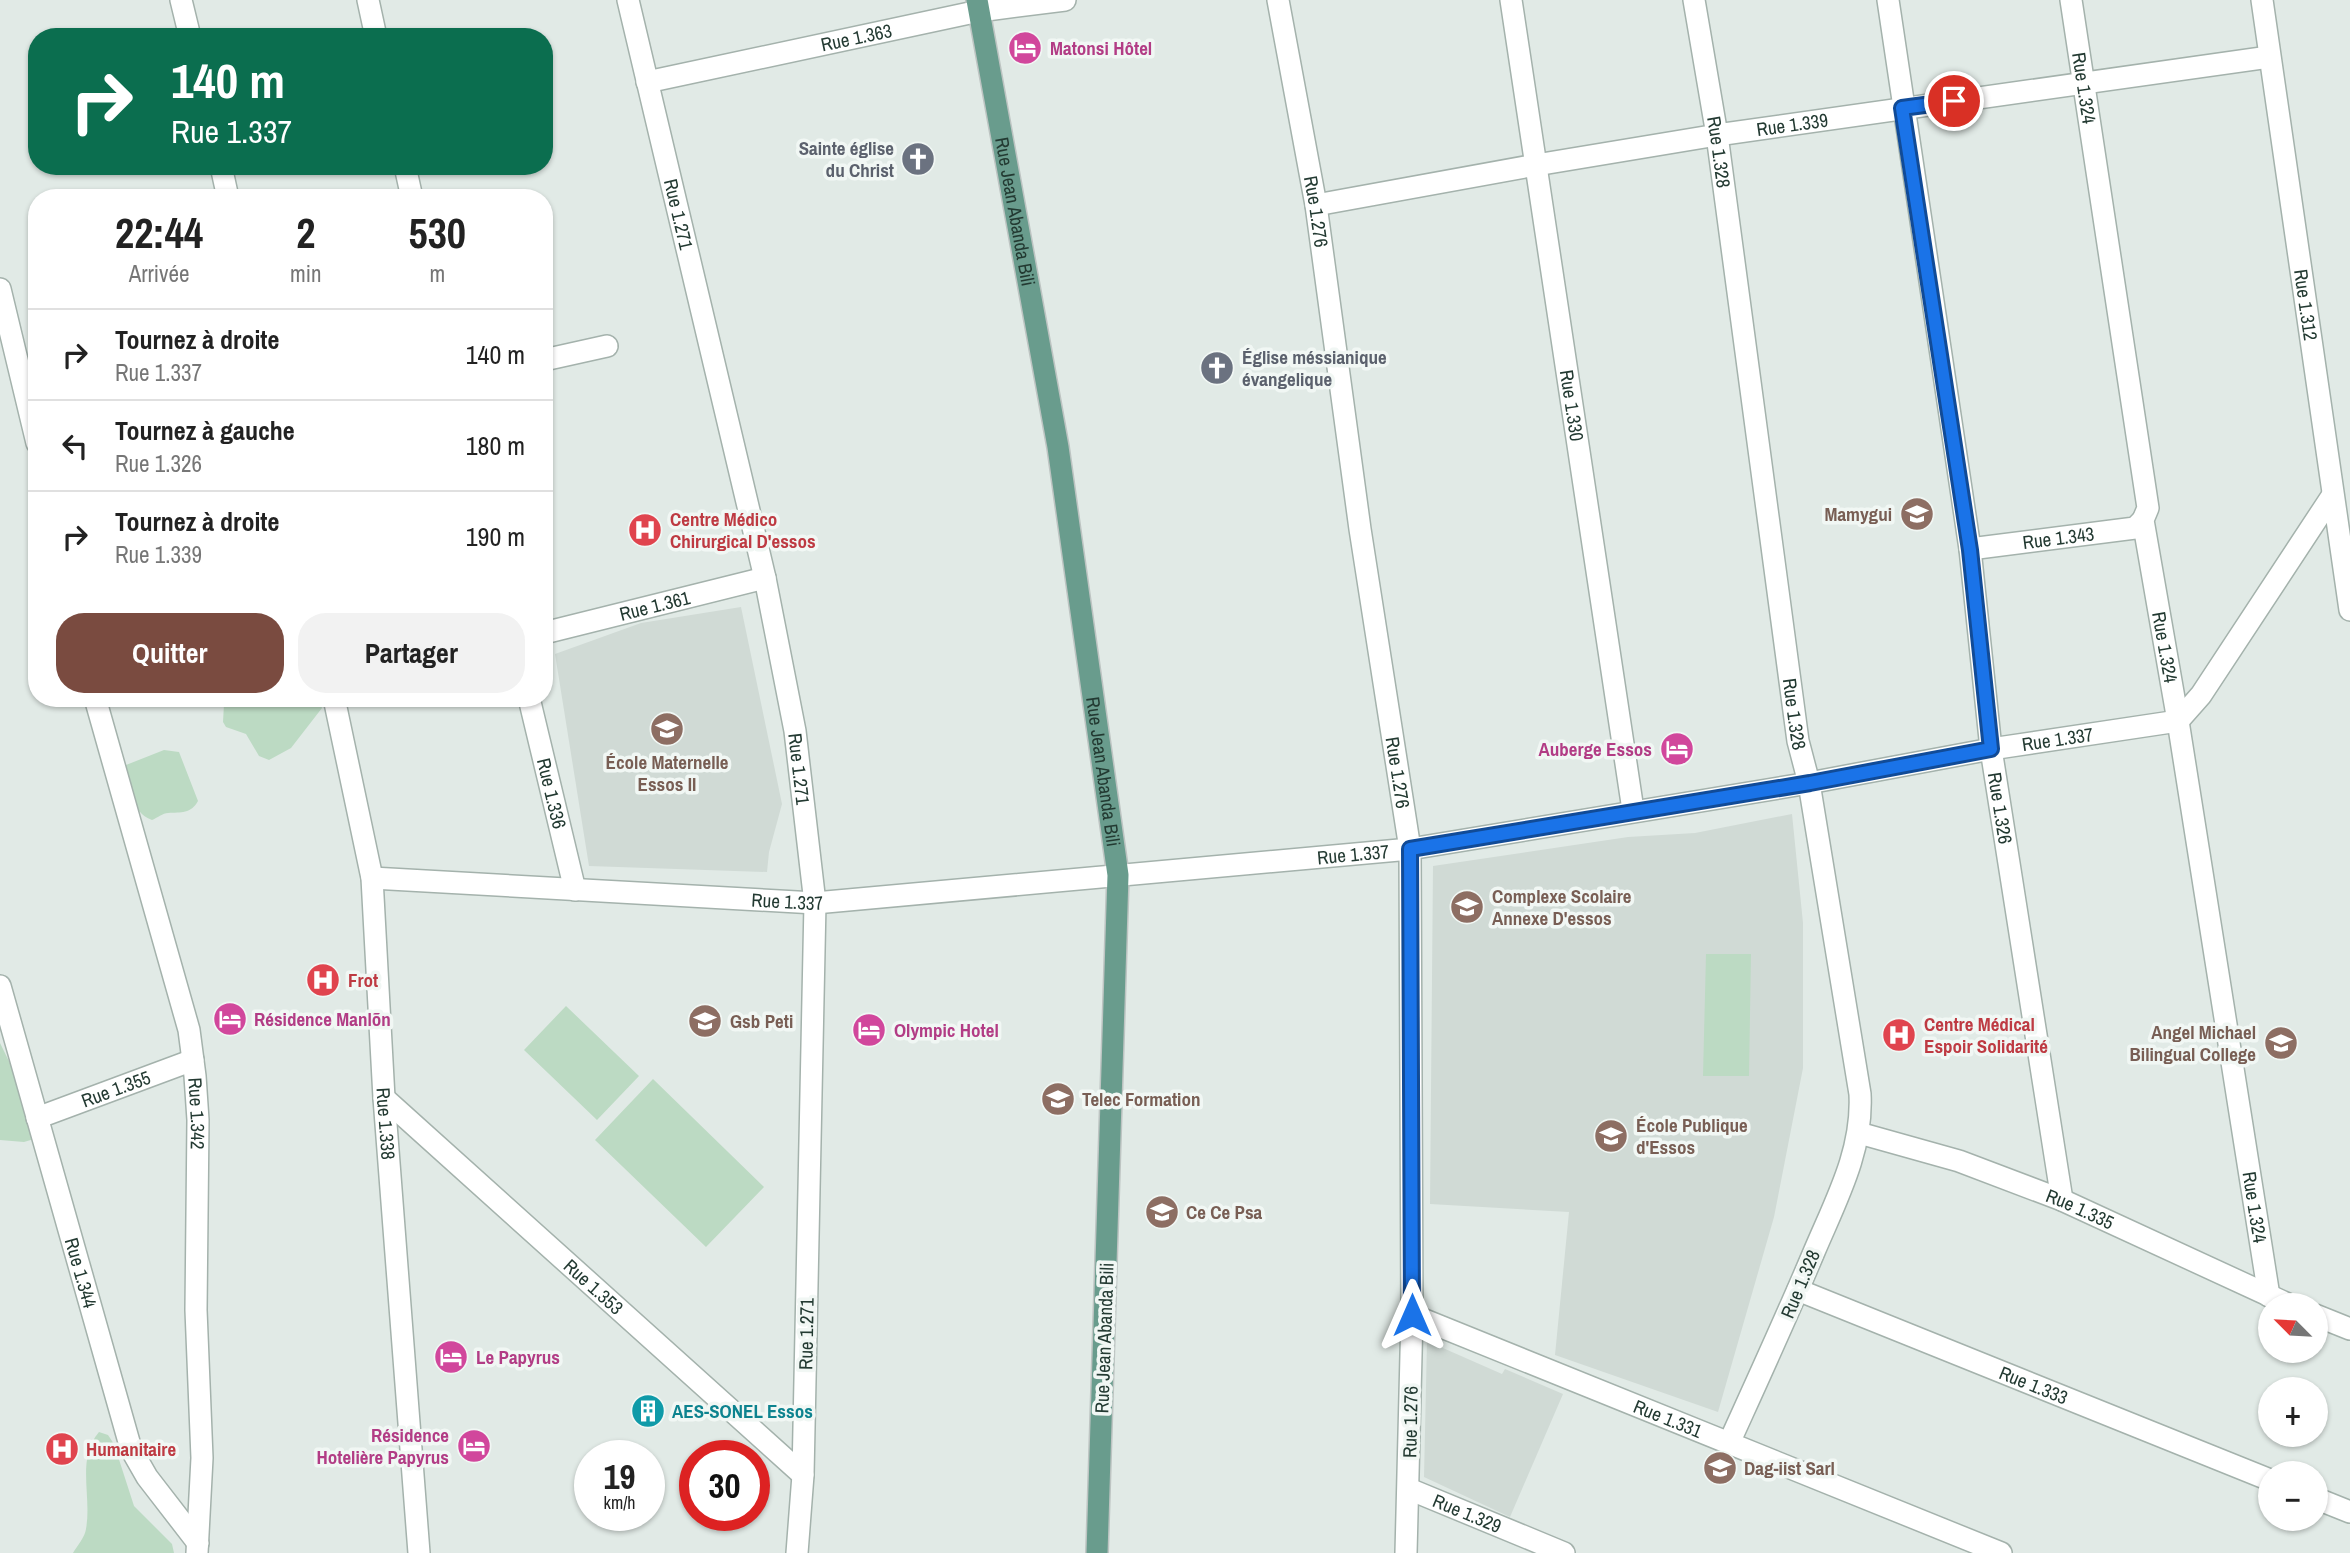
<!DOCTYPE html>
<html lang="fr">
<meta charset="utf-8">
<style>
:root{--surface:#fff;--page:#f2f2f2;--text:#222;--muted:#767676;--line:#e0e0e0;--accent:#7a4b40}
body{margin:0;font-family:"Archivo Narrow",sans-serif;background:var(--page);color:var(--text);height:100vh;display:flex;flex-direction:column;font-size:26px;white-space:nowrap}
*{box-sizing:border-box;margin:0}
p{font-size:23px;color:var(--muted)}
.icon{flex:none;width:38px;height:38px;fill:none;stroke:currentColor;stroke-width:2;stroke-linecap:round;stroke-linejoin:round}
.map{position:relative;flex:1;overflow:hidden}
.side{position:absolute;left:28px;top:189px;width:525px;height:518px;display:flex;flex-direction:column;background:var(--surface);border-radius:28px;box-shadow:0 2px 5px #0004}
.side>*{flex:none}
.hud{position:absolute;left:28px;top:28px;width:525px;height:147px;border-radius:28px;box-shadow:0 2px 5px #0004;background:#0b6e4f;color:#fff;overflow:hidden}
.needle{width:46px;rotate:294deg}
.fabs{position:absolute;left:2258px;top:1293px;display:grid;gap:14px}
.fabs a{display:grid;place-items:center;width:70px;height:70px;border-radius:50%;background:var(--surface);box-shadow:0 2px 5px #0004;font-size:35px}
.speed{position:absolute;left:574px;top:1440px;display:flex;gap:14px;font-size:35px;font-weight:700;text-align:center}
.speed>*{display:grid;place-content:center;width:91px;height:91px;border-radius:50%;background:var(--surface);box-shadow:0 2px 5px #0004;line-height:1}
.speed small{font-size:18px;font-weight:400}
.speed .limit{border:10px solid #d22;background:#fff;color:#111}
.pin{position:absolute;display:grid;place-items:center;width:60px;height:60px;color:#fff;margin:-30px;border:4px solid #fff;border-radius:50%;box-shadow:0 2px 7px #0007}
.me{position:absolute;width:77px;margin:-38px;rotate:0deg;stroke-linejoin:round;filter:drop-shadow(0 0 5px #0008)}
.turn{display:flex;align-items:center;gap:24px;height:147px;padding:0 28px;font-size:32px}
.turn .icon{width:91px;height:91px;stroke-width:2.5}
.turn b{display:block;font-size:49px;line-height:60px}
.eta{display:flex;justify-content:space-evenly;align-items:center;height:119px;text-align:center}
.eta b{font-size:42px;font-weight:700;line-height:49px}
.button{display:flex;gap:14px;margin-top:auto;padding:14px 28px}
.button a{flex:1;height:80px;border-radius:28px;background:var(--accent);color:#fff;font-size:28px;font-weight:700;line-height:80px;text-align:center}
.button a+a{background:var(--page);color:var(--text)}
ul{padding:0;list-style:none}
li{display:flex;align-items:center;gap:21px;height:91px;padding:0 28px;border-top:2px solid var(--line)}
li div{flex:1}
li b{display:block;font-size:26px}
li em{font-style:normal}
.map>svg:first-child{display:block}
</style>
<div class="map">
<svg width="2350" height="1553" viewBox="0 0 2350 1553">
<rect width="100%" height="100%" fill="#e1eae6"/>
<!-- built -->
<path fill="#d0dad5" d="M741,607L782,804L769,852L767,872L589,866L555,654L641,623Z
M1792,814L1803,923V1068L1774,1217L1718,1412L1555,1355L1569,1212L1430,1204L1433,866L1628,837L1695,833Z
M1427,1341L1502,1374L1505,1369L1563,1394L1510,1517L1424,1477Z"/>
<!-- green -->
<path fill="#bcdac3" d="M246,698H318L322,708L291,748L269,760L259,756L246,734L226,727L223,722L224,704Z
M164,750L179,752L198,801C191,814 181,812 168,813C163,813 157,818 152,820C130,812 130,786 126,765Z
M1706,954H1751L1749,1076H1703Z
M566,1006L639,1076L597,1120L524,1050Z
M0,1043L37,1118L34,1139L24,1142L0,1140Z
M653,1079L764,1187L706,1247L595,1140Z
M99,1432L108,1435L114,1444L134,1506L172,1544L174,1553H73C77,1546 85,1537 86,1529C92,1496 76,1459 99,1432Z"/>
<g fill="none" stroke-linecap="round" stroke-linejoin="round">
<!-- minor casing -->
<g stroke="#a4b2ac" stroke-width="24">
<g id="minor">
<path d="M181,0L190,37"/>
<path d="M368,0L376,37"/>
<path id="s1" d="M628,0L765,578L795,731L815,903L803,1475L797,1553"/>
<path id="s2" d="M1278,0L1316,205L1360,529L1410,849L1412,1315L1406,1553"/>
<path id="s3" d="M1511,0L1633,810"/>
<path id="s4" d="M1694,0L1717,135L1798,741L1809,783L1860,1094C1863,1151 1836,1200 1814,1252C1787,1316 1758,1379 1729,1443"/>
<path id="s5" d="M1888,0L1970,549L1991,749L2062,1200"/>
<path id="s6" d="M2071,0L2148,508L2143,520L2178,721L2269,1296"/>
<path id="s7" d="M2262,0L2350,610"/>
<path id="s8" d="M647,82L979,11L1065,0"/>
<path d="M221,166L228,198"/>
<path d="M405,166L412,198"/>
<path id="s9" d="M1316,205L1536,165L1717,135L2269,57"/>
<path d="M0,289L37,443"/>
<path d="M544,360L607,346"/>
<path id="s10" d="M1970,549L2135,528L2143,520"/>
<path id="s11" d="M544,633L765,578"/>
<path id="s12" d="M95,698L189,1030L195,1076L198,1120L196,1310L202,1458L197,1553"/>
<path id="s13" d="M334,698L372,878L384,1098L419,1553"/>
<path id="s14" d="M529,698L575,890"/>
<path id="s15" d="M372,878L815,903L1410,849L1809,783L1991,749L2178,721L2201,695L2332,496"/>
<path id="s16" d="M0,986L131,1449L147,1477L198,1543"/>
<path id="s17" d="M384,1098L803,1475"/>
<path id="s18" d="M37,1118L193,1060"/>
<path id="s19" d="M1859,1133L1959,1161L2062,1200L2292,1306"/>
<path id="s20" d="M1798,1290L2270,1480"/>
<path id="s21" d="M1412,1315L2001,1553"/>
<path d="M2315,1315L2350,1329"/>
<path id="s22" d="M1409,1489L1564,1553"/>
<path d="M2315,1498L2350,1512"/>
</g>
</g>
<!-- major casing -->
<g stroke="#bdc4c2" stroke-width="24">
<g id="major">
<path id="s23" d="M977,0L1058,447L1118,875L1097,1553"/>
</g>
</g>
<!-- minor -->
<use href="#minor" stroke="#fff" stroke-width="21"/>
<!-- major -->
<use href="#major" stroke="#699c8d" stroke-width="21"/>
</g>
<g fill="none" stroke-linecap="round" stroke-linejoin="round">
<!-- route casing -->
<g stroke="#114b97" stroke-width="18">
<path id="route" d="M1412,1315L1410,849L1810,783L1991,749L1970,550L1902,108L1954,101"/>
</g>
<!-- route -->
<use href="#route" stroke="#1a73e8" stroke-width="12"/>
</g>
<!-- icons -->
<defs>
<g id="hotel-disc" transform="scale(1.75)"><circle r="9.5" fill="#d1479c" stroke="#f1f7f4"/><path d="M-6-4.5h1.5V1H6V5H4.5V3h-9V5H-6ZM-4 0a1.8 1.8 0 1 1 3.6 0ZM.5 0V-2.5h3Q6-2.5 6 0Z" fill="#fff"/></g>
<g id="church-disc" transform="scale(1.75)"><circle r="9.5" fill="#6b7280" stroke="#f1f7f4"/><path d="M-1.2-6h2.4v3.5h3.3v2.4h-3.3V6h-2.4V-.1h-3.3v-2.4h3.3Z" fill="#fff"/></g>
<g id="school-disc" transform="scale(1.75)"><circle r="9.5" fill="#8d6e63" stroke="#f1f7f4"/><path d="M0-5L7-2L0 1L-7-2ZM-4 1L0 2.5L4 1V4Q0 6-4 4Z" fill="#fff"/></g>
<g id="hospital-disc" transform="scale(1.75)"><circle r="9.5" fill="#e0444e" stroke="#f1f7f4"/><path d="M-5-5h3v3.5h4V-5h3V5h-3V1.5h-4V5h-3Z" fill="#fff"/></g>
<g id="university-disc" transform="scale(1.75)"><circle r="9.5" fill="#8d6e63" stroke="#f1f7f4"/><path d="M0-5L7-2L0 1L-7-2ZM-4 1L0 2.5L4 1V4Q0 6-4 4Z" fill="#fff"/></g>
<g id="building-disc" transform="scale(1.75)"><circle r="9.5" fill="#0f9aa8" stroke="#f1f7f4"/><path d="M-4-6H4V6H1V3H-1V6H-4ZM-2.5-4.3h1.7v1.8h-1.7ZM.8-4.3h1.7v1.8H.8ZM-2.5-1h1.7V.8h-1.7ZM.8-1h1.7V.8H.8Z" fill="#fff"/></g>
</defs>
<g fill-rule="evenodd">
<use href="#hotel-disc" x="1025" y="48"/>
<use href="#church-disc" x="918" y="159"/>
<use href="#church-disc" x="1217" y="368"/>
<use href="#school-disc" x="1917" y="514"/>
<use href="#hospital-disc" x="645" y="530"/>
<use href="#school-disc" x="667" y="729"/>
<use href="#hotel-disc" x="1677" y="749"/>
<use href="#school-disc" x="1467" y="907"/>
<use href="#hospital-disc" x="323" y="980"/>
<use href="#hotel-disc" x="230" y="1019"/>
<use href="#school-disc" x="705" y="1021"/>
<use href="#hotel-disc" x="869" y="1030"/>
<use href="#hospital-disc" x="1899" y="1035"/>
<use href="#school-disc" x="2281" y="1043"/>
<use href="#university-disc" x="1058" y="1099"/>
<use href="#school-disc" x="1611" y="1136"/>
<use href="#university-disc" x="1162" y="1212"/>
<use href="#hotel-disc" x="451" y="1357"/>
<use href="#building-disc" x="648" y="1411"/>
<use href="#hotel-disc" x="474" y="1446"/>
<use href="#hospital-disc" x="62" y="1449"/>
<use href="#university-disc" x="1720" y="1468"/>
</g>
<g text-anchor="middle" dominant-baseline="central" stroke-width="7" stroke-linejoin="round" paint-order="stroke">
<!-- street labels -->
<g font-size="19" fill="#233a32" stroke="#f1f7f4">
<text stroke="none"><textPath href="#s8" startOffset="214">Rue 1.363</textPath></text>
<text stroke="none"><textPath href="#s6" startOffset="89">Rue 1.324</textPath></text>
<text stroke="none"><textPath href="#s9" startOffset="483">Rue 1.339</textPath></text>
<text stroke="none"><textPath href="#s4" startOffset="154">Rue 1.328</textPath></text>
<text stroke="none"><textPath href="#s2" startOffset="215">Rue 1.276</textPath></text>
<text stroke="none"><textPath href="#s23" startOffset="215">Rue Jean Abanda Bili</textPath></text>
<text stroke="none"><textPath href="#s1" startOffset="220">Rue 1.271</textPath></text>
<text stroke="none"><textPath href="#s7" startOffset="308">Rue 1.312</textPath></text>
<text stroke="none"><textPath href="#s3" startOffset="410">Rue 1.330</textPath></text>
<text stroke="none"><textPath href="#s10" startOffset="89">Rue 1.343</textPath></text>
<text stroke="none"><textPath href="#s11" startOffset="114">Rue 1.361</textPath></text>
<text stroke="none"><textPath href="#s6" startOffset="656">Rue 1.324</textPath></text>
<text stroke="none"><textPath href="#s4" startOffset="721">Rue 1.328</textPath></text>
<text stroke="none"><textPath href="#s15" startOffset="1698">Rue 1.337</textPath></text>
<text stroke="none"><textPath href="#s1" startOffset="788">Rue 1.271</textPath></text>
<text stroke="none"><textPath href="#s23" startOffset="782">Rue Jean Abanda Bili</textPath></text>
<text stroke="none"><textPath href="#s2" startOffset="782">Rue 1.276</textPath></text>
<text stroke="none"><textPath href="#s14" startOffset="98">Rue 1.336</textPath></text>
<text stroke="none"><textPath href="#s5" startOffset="816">Rue 1.326</textPath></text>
<text stroke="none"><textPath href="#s15" startOffset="984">Rue 1.337</textPath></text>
<text stroke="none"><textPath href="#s15" startOffset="416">Rue 1.337</textPath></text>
<text stroke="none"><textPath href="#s18" startOffset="84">Rue 1.355</textPath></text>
<text stroke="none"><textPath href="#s12" startOffset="429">Rue 1.342</textPath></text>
<text stroke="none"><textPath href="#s13" startOffset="430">Rue 1.338</textPath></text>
<text stroke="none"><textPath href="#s6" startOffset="1223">Rue 1.324</textPath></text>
<text stroke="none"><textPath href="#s19" startOffset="234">Rue 1.335</textPath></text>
<text stroke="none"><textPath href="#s16" startOffset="298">Rue 1.344</textPath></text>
<text transform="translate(1800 1284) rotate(-67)">Rue 1.328</text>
<text stroke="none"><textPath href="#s17" startOffset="282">Rue 1.353</textPath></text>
<text transform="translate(806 1334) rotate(-89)">Rue 1.271</text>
<text transform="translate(1104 1338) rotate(-88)">Rue Jean Abanda Bili</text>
<text stroke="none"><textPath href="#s20" startOffset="254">Rue 1.333</textPath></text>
<text stroke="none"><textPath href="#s21" startOffset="276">Rue 1.331</textPath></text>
<text transform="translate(1410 1422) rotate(-89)">Rue 1.276</text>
<text stroke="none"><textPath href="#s22" startOffset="63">Rue 1.329</textPath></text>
</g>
<!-- hotel labels -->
<g font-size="19" font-weight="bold" fill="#b23c85" stroke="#f1f7f4" text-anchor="start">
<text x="1050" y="48">Matonsi Hôtel</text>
<text x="1652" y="749" text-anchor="end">Auberge Essos</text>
<text x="254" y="1019">Résidence Manlõn</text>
<text x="894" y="1030">Olympic Hotel</text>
<text x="476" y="1357">Le Papyrus</text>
<text x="449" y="1435" text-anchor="end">Résidence<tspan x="449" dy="22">Hotelière Papyrus</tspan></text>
</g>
<!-- worship labels -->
<g font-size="19" font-weight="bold" fill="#5b616d" stroke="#f1f7f4" text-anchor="end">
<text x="894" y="148">Sainte église<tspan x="894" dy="22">du Christ</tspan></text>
<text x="1242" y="357" text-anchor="start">Église méssianique<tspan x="1242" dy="22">évangelique</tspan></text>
</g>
<!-- education labels -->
<g font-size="19" font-weight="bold" fill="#785e54" stroke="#f1f7f4" text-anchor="start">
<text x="1892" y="514" text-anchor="end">Mamygui</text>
<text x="667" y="762" text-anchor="middle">École Maternelle<tspan x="667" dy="22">Essos II</tspan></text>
<text x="1492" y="896">Complexe Scolaire<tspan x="1492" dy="22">Annexe D'essos</tspan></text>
<text x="730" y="1021">Gsb Peti</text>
<text x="2256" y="1032" text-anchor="end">Angel Michael<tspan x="2256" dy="22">Bilingual College</tspan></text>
<text x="1082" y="1099">Telec Formation</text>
<text x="1636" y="1125">École Publique<tspan x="1636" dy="22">d'Essos</tspan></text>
<text x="1186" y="1212">Ce Ce Psa</text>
<text x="1744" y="1468">Dag-iist Sarl</text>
</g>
<!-- health labels -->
<g font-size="19" font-weight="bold" fill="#be3a42" stroke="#f1f7f4" text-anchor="start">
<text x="670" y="519">Centre Médico<tspan x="670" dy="22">Chirurgical D'essos</tspan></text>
<text x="348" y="980">Frot</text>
<text x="1924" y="1024">Centre Médical<tspan x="1924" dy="22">Espoir Solidarité</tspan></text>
<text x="86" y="1449">Humanitaire</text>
</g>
<!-- culture labels -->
<g font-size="19" font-weight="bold" fill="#0d838f" stroke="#f1f7f4" text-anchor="start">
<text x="672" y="1411">AES-SONEL Essos</text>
</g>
</g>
</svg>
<div class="fabs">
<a><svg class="needle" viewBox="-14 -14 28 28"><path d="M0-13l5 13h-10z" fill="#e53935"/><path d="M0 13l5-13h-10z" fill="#767676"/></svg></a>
<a>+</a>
<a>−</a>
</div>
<div class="speed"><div>19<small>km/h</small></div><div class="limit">30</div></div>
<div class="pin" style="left:1954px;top:101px;background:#d93025"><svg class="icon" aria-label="arrive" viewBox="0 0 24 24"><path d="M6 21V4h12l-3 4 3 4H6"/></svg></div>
<svg class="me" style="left:1412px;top:1315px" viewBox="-20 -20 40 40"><path d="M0-17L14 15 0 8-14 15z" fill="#1a73e8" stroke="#fff" stroke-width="4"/></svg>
<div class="hud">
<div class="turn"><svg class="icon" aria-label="right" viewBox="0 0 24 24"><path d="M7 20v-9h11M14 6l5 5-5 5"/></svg><div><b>140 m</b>Rue 1.337</div></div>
</div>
<section class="side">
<div class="eta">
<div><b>22:44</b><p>Arrivée</p></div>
<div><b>2</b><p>min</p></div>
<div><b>530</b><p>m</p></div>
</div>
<ul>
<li><svg class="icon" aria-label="right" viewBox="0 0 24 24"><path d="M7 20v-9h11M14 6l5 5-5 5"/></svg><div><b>Tournez à droite</b><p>Rue 1.337</p></div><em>140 m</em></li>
<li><svg class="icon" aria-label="left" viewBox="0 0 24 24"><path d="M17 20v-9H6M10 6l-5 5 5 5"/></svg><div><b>Tournez à gauche</b><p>Rue 1.326</p></div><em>180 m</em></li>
<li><svg class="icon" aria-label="right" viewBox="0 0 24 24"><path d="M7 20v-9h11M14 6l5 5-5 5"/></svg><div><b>Tournez à droite</b><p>Rue 1.339</p></div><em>190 m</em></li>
</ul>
<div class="button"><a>Quitter</a><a>Partager</a></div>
</section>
</div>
